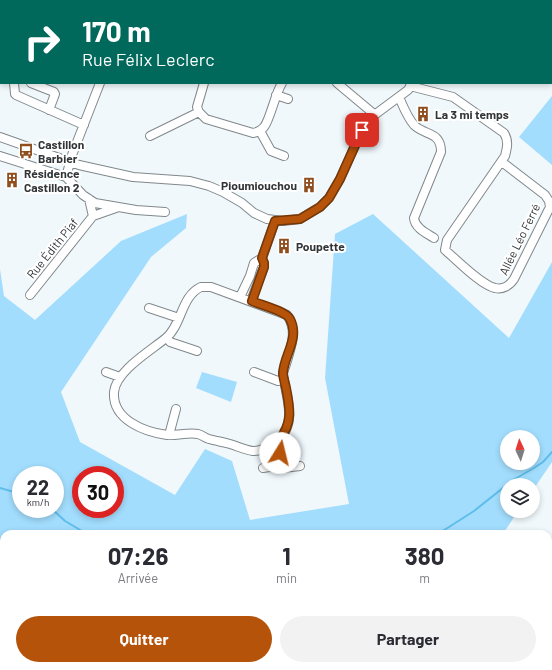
<!DOCTYPE html>
<html lang="fr">
<meta charset="utf-8">
<style>
:root{--surface:#fff;--page:#f2f2f3;--text:#2b2b33;--muted:#7c7c81;--accent:#b45309}
body{margin:0;font-family:Barlow,sans-serif;background:var(--page);color:var(--text);height:100vh;display:flex;flex-direction:column;font-size:15px;white-space:nowrap}
*{box-sizing:border-box;margin:0}
p{font-size:13px;color:var(--muted)}
.icon{flex:none;width:22px;height:22px;fill:none;stroke:currentColor;stroke-width:2;stroke-linecap:round;stroke-linejoin:round}
.map{position:relative;flex:1;overflow:hidden}
.drawer{position:absolute;left:0px;top:530px;width:552px;height:140px;display:flex;flex-direction:column;background:var(--surface);border-radius:12px 12px 0 0;box-shadow:0 2px 6px #0003}
.drawer>*{flex:none}
.hud{position:absolute;left:0px;top:0px;width:552px;height:84px;box-shadow:0 2px 6px #0003;background:#00695c;color:#fff;overflow:hidden}
.needle{width:26px;rotate:356deg}
.tools{position:absolute;left:500px;top:430px;display:grid;gap:8px}
.tools a{display:grid;place-items:center;width:40px;height:40px;border-radius:50%;background:var(--surface);box-shadow:0 2px 6px #0003;font-size:20px}
.speed{position:absolute;left:12px;top:466px;display:flex;gap:8px;font-size:20px;font-weight:700;text-align:center}
.speed>*{display:grid;place-content:center;width:52px;height:52px;border-radius:50%;background:var(--surface);box-shadow:0 2px 6px #0003;line-height:1}
.speed small{font-size:10px;font-weight:400}
.speed .limit{border:6px solid #d22;background:#fff;color:#111}
.pin{position:absolute;display:grid;place-items:center;width:34px;height:34px;color:#fff;margin:-17px;border-radius:8px;box-shadow:0 2px 6px #0006}
.me{position:absolute;width:44px;margin:-22px;rotate:9deg;stroke-linejoin:round;filter:drop-shadow(0 0 3px #0008)}
.turn{display:flex;align-items:center;gap:14px;height:84px;padding:0 16px;font-size:18px}
.turn .icon{width:52px;height:52px;stroke-width:2.5}
.turn b{display:block;font-size:28px;line-height:34px}
.eta{display:flex;justify-content:space-evenly;align-items:center;height:68px;text-align:center}
.eta b{font-size:24px;font-weight:700;line-height:28px}
.primary-button{display:flex;gap:8px;margin-top:auto;padding:8px 16px}
.primary-button a{flex:1;height:46px;border-radius:24px;background:var(--accent);color:#fff;font-size:16px;font-weight:700;line-height:46px;text-align:center}
.primary-button a+a{background:var(--page);color:var(--text)}
.map>svg:first-child{display:block}
</style>
<div class="map">
<svg width="552" height="670" viewBox="0 0 552 670">
<rect width="100%" height="100%" fill="#f0f8fc"/>
<!-- green -->
<path fill="#a2ddfd" fill-rule="evenodd" d="M0,0H130L1,1V18Z
M552,96V165L519,137Z
M187,214L186,228L151,257L61,392L80,442L175,495L205,449L232,461L250,520L349,504L325,378L335,234L373,214L509,338L552,262V462L533,490V485H507V511H518L503,534H4V547L0,546V269L4,296L35,320L121,241ZM507,437H533V463H507ZM21,475H55V509H21ZM81,475H115V509H81Z
M202,372L237,382L231,402L196,388Z
M0,639H4V666H119L129,670H0Z
M381,666H524L536,670H383Z"/>
<g fill="none" stroke-linecap="round" stroke-linejoin="round">
<!-- stream -->
<path stroke="#5fbdeb" stroke-width="2" d="M0,488L21,494
M52,509L65,521L87,534
M438,534L474,511L513,480L534,468L543,462L552,452"/>
<!-- street casing -->
<g stroke="#81888c" stroke-width="10">
<path id="street" d="M435,1V0
M0,27H1
M14,83L15,94L16,95L84,125
M31,83L54,92L55,94L49,110
M204,83L197,107L199,112L206,119L253,133C258,132 261,131 264,127C270,120 275,94 282,83
M337,83L374,114
M410,86L453,97L504,133C509,141 507,148 505,156L447,240L445,250C457,260 481,285 495,288C503,290 510,285 514,279L550,207L549,201L545,195L502,162
M276,95L288,99
M399,97C403,106 407,117 414,125C425,136 441,131 441,152L414,218C415,228 426,233 434,238
M260,131L271,151L284,156
M150,136L199,112
M0,137L79,165L133,177L190,181L209,186L223,192L242,203L254,213L267,219L283,221L300,219L320,207L329,198L340,179L362,130L369,119L408,90L412,83
M0,156L66,177
M66,177L83,195L95,203L136,210L165,212
M66,177L72,155L100,83
M89,199L93,216L116,208
M201,287H211L287,315C298,331 291,347 286,364C285,368 283,371 283,375C287,401 299,426 273,445C269,448 258,451 253,451C245,450 237,446 230,444C223,442 216,441 209,439C205,438 202,435 198,434C188,432 177,436 167,435C145,432 112,420 114,392C116,371 150,351 166,338C182,325 181,296 201,287Z
M30,295L93,216
M240,297L250,276L254,263L262,258L275,221
M251,301L264,267V263L262,258
M149,308L179,318
M167,337L170,342L197,351
M106,372L120,377
M254,372L278,381L284,379
M169,435L176,409
M282,465L283,468L300,466
M263,468L282,465L279,440"/>
</g>
<!-- street -->
<use href="#street" stroke="#fff" stroke-width="8"/>
</g>
<g fill="none" stroke-linecap="round" stroke-linejoin="round">
<!-- route casing -->
<g stroke="#753606" stroke-width="10">
<path id="route" d="M280,453L279,440C293,423 290,408 286,388C285,383 283,377 283,373C284,355 300,338 290,319C286,311 261,305 252,301L264,267V263L262,258L275,221L300,219L320,207L329,198L340,179L362,130"/>
</g>
<!-- route -->
<use href="#route" stroke="#b45309" stroke-width="7"/>
</g>
<!-- icons -->
<defs>
<g id="building-bare" transform="scale(1.2)"><path d="M-4-6H4V6H1V3H-1V6H-4ZM-2.5-4.3h1.7v1.8h-1.7ZM.8-4.3h1.7v1.8H.8ZM-2.5-1h1.7V.8h-1.7ZM.8-1h1.7V.8H.8Z" fill="#904d1d" stroke="#fff" stroke-width="2.5" paint-order="stroke"/></g>
<g id="bus-bare" transform="scale(1.2)"><path d="M-5-6H5V4H4V6H2V4H-2V6H-4V4H-5ZM-3.5-4V0h7V-4ZM-3.5 1.2v1.5H-2V1.2ZM2 1.2v1.5H3.5V1.2Z" fill="#904d1d" stroke="#fff" stroke-width="2.5" paint-order="stroke"/></g>
</defs>
<g fill-rule="evenodd">
<use href="#building-bare" x="423" y="114"/>
<use href="#bus-bare" x="26" y="151"/>
<use href="#building-bare" x="12" y="180"/>
<use href="#building-bare" x="309" y="185"/>
<use href="#building-bare" x="284" y="246"/>
</g>
<g text-anchor="middle" dominant-baseline="central" stroke-width="4" stroke-linejoin="round" paint-order="stroke">
<!-- poi labels -->
<g font-size="12" font-weight="bold" fill="#323537" stroke="#fff" text-anchor="start">
<text x="435" y="114">La 3 mi temps</text>
<text x="38" y="144">Castillon<tspan x="38" dy="14">Barbier</tspan></text>
<text x="24" y="173">Résidence<tspan x="24" dy="14">Castillon 2</tspan></text>
<text x="297" y="185" text-anchor="end">Pioumiouchou</text>
<text x="296" y="246">Poupette</text>
</g>
<!-- street labels -->
<g font-size="12" fill="#323537" stroke="#fff">
<text transform="translate(519 239) rotate(-64)">Allée Léo Ferré</text>
<text transform="translate(52 248) rotate(-51)">Rue Édith Piaf</text>
</g>
</g>
</svg>
<div class="tools">
<a><svg class="needle" viewBox="-14 -14 28 28"><path d="M0-13l5 13h-10z" fill="#e53935"/><path d="M0 13l5-13h-10z" fill="#7c7c81"/></svg></a>
<a><svg class="icon" aria-label="layers" viewBox="0 0 24 24"><path d="M12 4l9 5-9 5-9-5zM3 14l9 5 9-5"/></svg></a>
</div>
<div class="speed"><div>22<small>km/h</small></div><div class="limit">30</div></div>
<div class="pin" style="left:362px;top:130px;background:#d93025"><svg class="icon" aria-label="arrive" viewBox="0 0 24 24"><path d="M6 21V4h12l-3 4 3 4H6"/></svg></div>
<svg class="me" style="left:280px;top:453px" viewBox="-20 -20 40 40"><circle r="19" fill="#fff"/><path d="M0-13L10 11 0 6-10 11z" fill="#b45309"/></svg>
<div class="hud">
<div class="turn"><svg class="icon" aria-label="right" viewBox="0 0 24 24"><path d="M7 20v-9h11M14 6l5 5-5 5"/></svg><div><b>170 m</b>Rue Félix Leclerc</div></div>
</div>
<section class="drawer">
<div class="eta">
<div><b>07:26</b><p>Arrivée</p></div>
<div><b>1</b><p>min</p></div>
<div><b>380</b><p>m</p></div>
</div>
<div class="primary-button"><a>Quitter</a><a>Partager</a></div>
</section>
</div>
